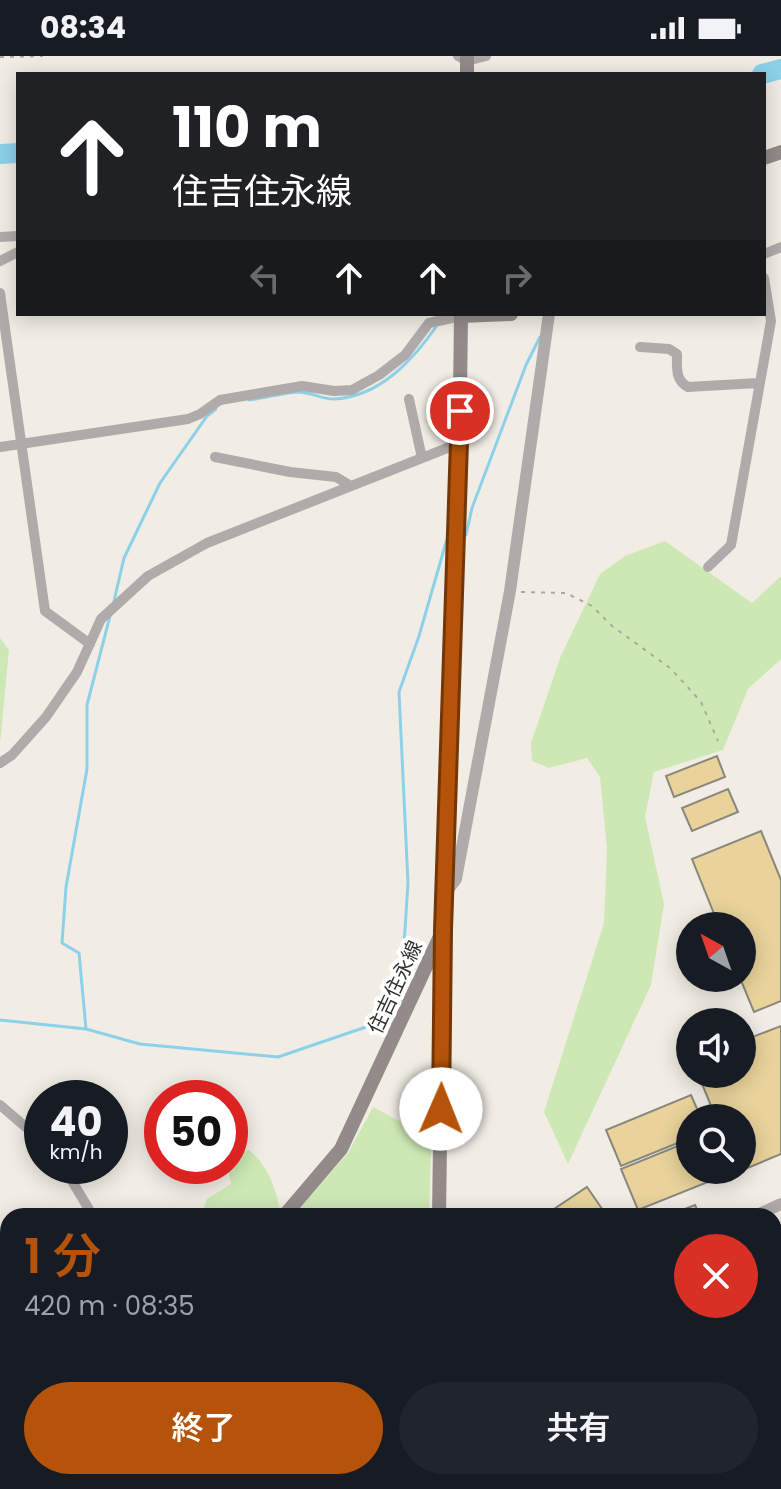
<!DOCTYPE html>
<html lang="ja">
<meta charset="utf-8">
<style>
:root{--surface:#171b24;--page:#20242c;--text:#f1f3f6;--muted:#9ea1a6;--accent:#b45309}
body{margin:0;font-family:Poppins,"Noto Sans JP",sans-serif;background:var(--page);color:var(--text);height:100vh;display:flex;flex-direction:column;font-size:30px;white-space:nowrap}
*{box-sizing:border-box;margin:0}
p{font-size:26px;color:var(--muted)}
.icon{flex:none;width:44px;height:44px;fill:none;stroke:currentColor;stroke-width:2;stroke-linecap:round;stroke-linejoin:round}
.map{position:relative;flex:1;overflow:hidden}
.side{position:absolute;left:0px;top:1152px;width:782px;height:282px;display:flex;flex-direction:column;background:var(--surface);border-radius:24px 24px 0 0;box-shadow:0 4px 20px #0003}
.side>*{flex:none}
.banner{position:absolute;left:16px;top:16px;width:750px;height:244px;border-radius:0px;box-shadow:0 4px 20px #0003;background:#202124;color:#fff;overflow:hidden}
.needle{width:52px;rotate:320deg}
.tools{position:absolute;left:676px;top:856px;display:grid;gap:16px}
.tools a{display:grid;place-items:center;width:80px;height:80px;border-radius:50%;background:var(--surface);box-shadow:0 4px 20px #0003;font-size:40px}
.speed{position:absolute;left:24px;top:1024px;display:flex;gap:16px;font-size:40px;font-weight:700;text-align:center}
.speed>*{display:grid;place-content:center;width:104px;height:104px;border-radius:50%;background:var(--surface);box-shadow:0 4px 20px #0003;line-height:1}
.speed small{font-size:20px;font-weight:400}
.speed .limit{border:12px solid #d22;background:#fff;color:#111}
.pin{position:absolute;display:grid;place-items:center;width:68px;height:68px;color:#fff;margin:-34px;border:4px solid #fff;border-radius:50%;box-shadow:0 2px 8px #0007}
.me{position:absolute;width:88px;margin:-44px;rotate:1deg;stroke-linejoin:round;filter:drop-shadow(0 0 6px #0008)}
.turn{display:flex;align-items:center;gap:28px;height:168px;padding:0 24px;font-size:36px}
.turn .icon{width:104px;height:104px;stroke-width:2.5}
.turn b{display:block;font-size:56px;line-height:68px}
.lanes{display:flex;align-items:center;height:76px;padding:0 24px;background:#0003;justify-content:center;gap:40px;direction:ltr}
.lanes .off{opacity:.35}
.round{display:grid;place-items:center;flex:none;width:84px;height:84px;border-radius:42px;background:var(--page)}
.summary{display:flex;align-items:center;justify-content:space-between;height:136px;padding:0 24px}
h1{font-size:48px;font-weight:600;line-height:60px;color:var(--accent)}
.primary-button{display:flex;gap:16px;margin-top:auto;padding:16px 24px}
.primary-button a{flex:1;height:92px;border-radius:48px;background:var(--accent);color:#fff;font-size:32px;font-weight:600;line-height:92px;text-align:center}
.primary-button a+a{background:var(--page);color:var(--text)}
.status{display:flex;justify-content:space-between;align-items:center;height:56px;padding:0 40px;background:var(--surface);direction:ltr}
.status svg{height:22px;fill:currentColor}
.map>svg:first-child{display:block}
</style>
<div class="status"><b>08:34</b><svg viewBox="0 0 49 12"><path d="M0 12V9h3v3zM5 12V6h3v6zM10 12V3h3v9zM15 12V0h3v12zM26 1h20v11H26zM47 4h2v5h-2z"/></svg></div>
<div class="map">
<svg width="781" height="1433" viewBox="0 0 781 1433">
<rect width="100%" height="100%" fill="#f1ede4"/>
<!-- green -->
<path fill="#cee8b5" d="M665,485L752,547L781,520V603L748,633L723,694L654,716L645,761L664,848L651,929L568,1108L544,1056L604,867L607,793L600,721L587,702L549,712L532,705L531,687L560,602L600,518L625,500Z
M0,582L9,594L0,688Z
M373,1051L416,1074L426,1065L432,1064L429,1160H293L348,1097Z
M249,1094C267,1109 275,1129 279,1151L284,1152L278,1160H201L207,1143L231,1128L227,1110H230V1100Z
M71,1426H396L403,1427L408,1433H68Z"/>
<g fill="none" stroke-linecap="round" stroke-linejoin="round">
<!-- stream -->
<path stroke="#8cd1e9" stroke-width="3" d="M249,344C265,342 282,337 298,336C311,336 323,344 335,343C381,340 414,303 438,268
M466,479L472,452L526,309L540,281
M114,545L124,502L160,427L207,360L216,353
M400,951L408,827L399,636L419,580L447,483
M0,964L86,973L140,988L278,1001L366,971L394,967
M86,973L79,897L62,887L66,831L87,713V649L110,560"/>
<!-- river -->
<path stroke="#8cd1e9" stroke-width="20" d="M762,18L781,13
M0,98L18,97"/>
</g>
<!-- building -->
<path fill="#e9d39b" stroke="#8a877e" stroke-width="2" d="M717,700L725,721L674,741L666,720Z
M728,733L738,756L692,775L682,752Z
M761,775L781,824V945L754,956L740,922H742V870H719L692,803Z
M781,970V1098L738,1116L737,1114H742V1062H716L698,1018H742V985Z
M691,1039L701,1062H690V1082L621,1110L606,1074Z
M690,1085V1114H721L723,1120L638,1154L621,1113Z
M587,1131L607,1160H559L554,1153Z
M695,1149L700,1160H667Z"/>
<g fill="none" stroke-linecap="round" stroke-linejoin="round">
<!-- path -->
<path stroke="#aba8a1" stroke-width="2" stroke-dasharray="4 6" stroke-linecap="butt" d="M0,1L43,0
M521,536L566,537L592,550L612,570L670,612L685,628L701,646L718,685
M774,1297L781,1313
M242,1426L248,1433"/>
<!-- minor -->
<path stroke="#b0abaa" stroke-width="10" d="M458,0L467,5L486,0
M0,181L18,180
M764,198L781,191
M0,205L18,196
M0,237L45,555L90,588
M640,291L669,293L677,298C677,312 675,324 688,331L758,327
M409,343L422,402
M0,391L188,363L200,358L220,344L302,330L334,335L352,334L379,319L405,299L429,267L461,260
M215,401L290,416L336,421L351,430
M708,511L731,489L771,265L764,222
M0,707L12,699L46,661L77,616L101,563L148,520L207,487L460,387
M0,1049L42,1085
M63,1110L93,1160
M0,1230L8,1223
M0,1401L8,1399"/>
<!-- tertiary -->
<path stroke="#b0abaa" stroke-width="12" d="M446,836L456,823L510,535L549,258
M755,1160L781,1148
M590,1433L592,1426"/>
<!-- secondary -->
<path stroke="#928b89" stroke-width="14" d="M467,18V0
M764,102L781,96
M461,260L511,258
M284,1160L341,1093L443,874L452,665L454,514L459,421L461,258
M439,1160L443,878
M64,1433L69,1426
M432,1433V1426"/>
</g>
<g fill="none" stroke-linecap="round" stroke-linejoin="round">
<!-- route casing -->
<g stroke="#753606" stroke-width="20">
<path id="route" d="M441,1053L443,874L460,355"/>
</g>
<!-- route -->
<use href="#route" stroke="#b45309" stroke-width="14"/>
</g>
<g text-anchor="middle" dominant-baseline="central" stroke-width="8" stroke-linejoin="round" paint-order="stroke">
<!-- street labels -->
<g font-size="20" fill="#32302d" stroke="#fff">
<text transform="translate(395 931) rotate(-65)">住吉住永線</text>
</g>
</g>
</svg>
<div class="tools">
<a><svg class="needle" viewBox="-14 -14 28 28"><path d="M0-13l5 13h-10z" fill="#e53935"/><path d="M0 13l5-13h-10z" fill="#9ea1a6"/></svg></a>
<a><svg class="icon" aria-label="sound" viewBox="0 0 24 24"><path d="M4 9h4l5-4v14l-5-4H4zM17 9q2 3 0 6"/></svg></a>
<a><svg class="icon" aria-label="search" viewBox="0 0 24 24"><circle cx="10" cy="10" r="6"/><path d="M15 15l6 6"/></svg></a>
</div>
<div class="speed"><div>40<small>km/h</small></div><div class="limit">50</div></div>
<div class="pin" style="left:460px;top:355px;background:#d93025"><svg class="icon" aria-label="arrive" viewBox="0 0 24 24"><path d="M6 21V4h12l-3 4 3 4H6"/></svg></div>
<svg class="me" style="left:441px;top:1053px" viewBox="-20 -20 40 40"><circle r="19" fill="#fff"/><path d="M0-13L10 11 0 6-10 11z" fill="#b45309"/></svg>
<div class="banner">
<div class="turn"><svg class="icon" aria-label="ahead" viewBox="0 0 24 24"><path d="M12 20V5M6 11l6-6 6 6"/></svg><div><b>110 m</b>住吉住永線</div></div>
<div class="lanes"><svg class="icon off" aria-label="left" viewBox="0 0 24 24"><path d="M17 20v-9H6M10 6l-5 5 5 5"/></svg><svg class="icon" aria-label="ahead" viewBox="0 0 24 24"><path d="M12 20V5M6 11l6-6 6 6"/></svg><svg class="icon" aria-label="ahead" viewBox="0 0 24 24"><path d="M12 20V5M6 11l6-6 6 6"/></svg><svg class="icon off" aria-label="right" viewBox="0 0 24 24"><path d="M7 20v-9h11M14 6l5 5-5 5"/></svg></div>
</div>
<section class="side">
<div class="summary"><div><h1>1 分</h1><p>420 m · 08:35</p></div><a class="round" style="background:#d93025;color:#fff"><svg class="icon" aria-label="close" viewBox="0 0 24 24"><path d="M6 6l12 12M18 6L6 18"/></svg></a></div>
<div class="primary-button"><a>終了</a><a>共有</a></div>
</section>
</div>
